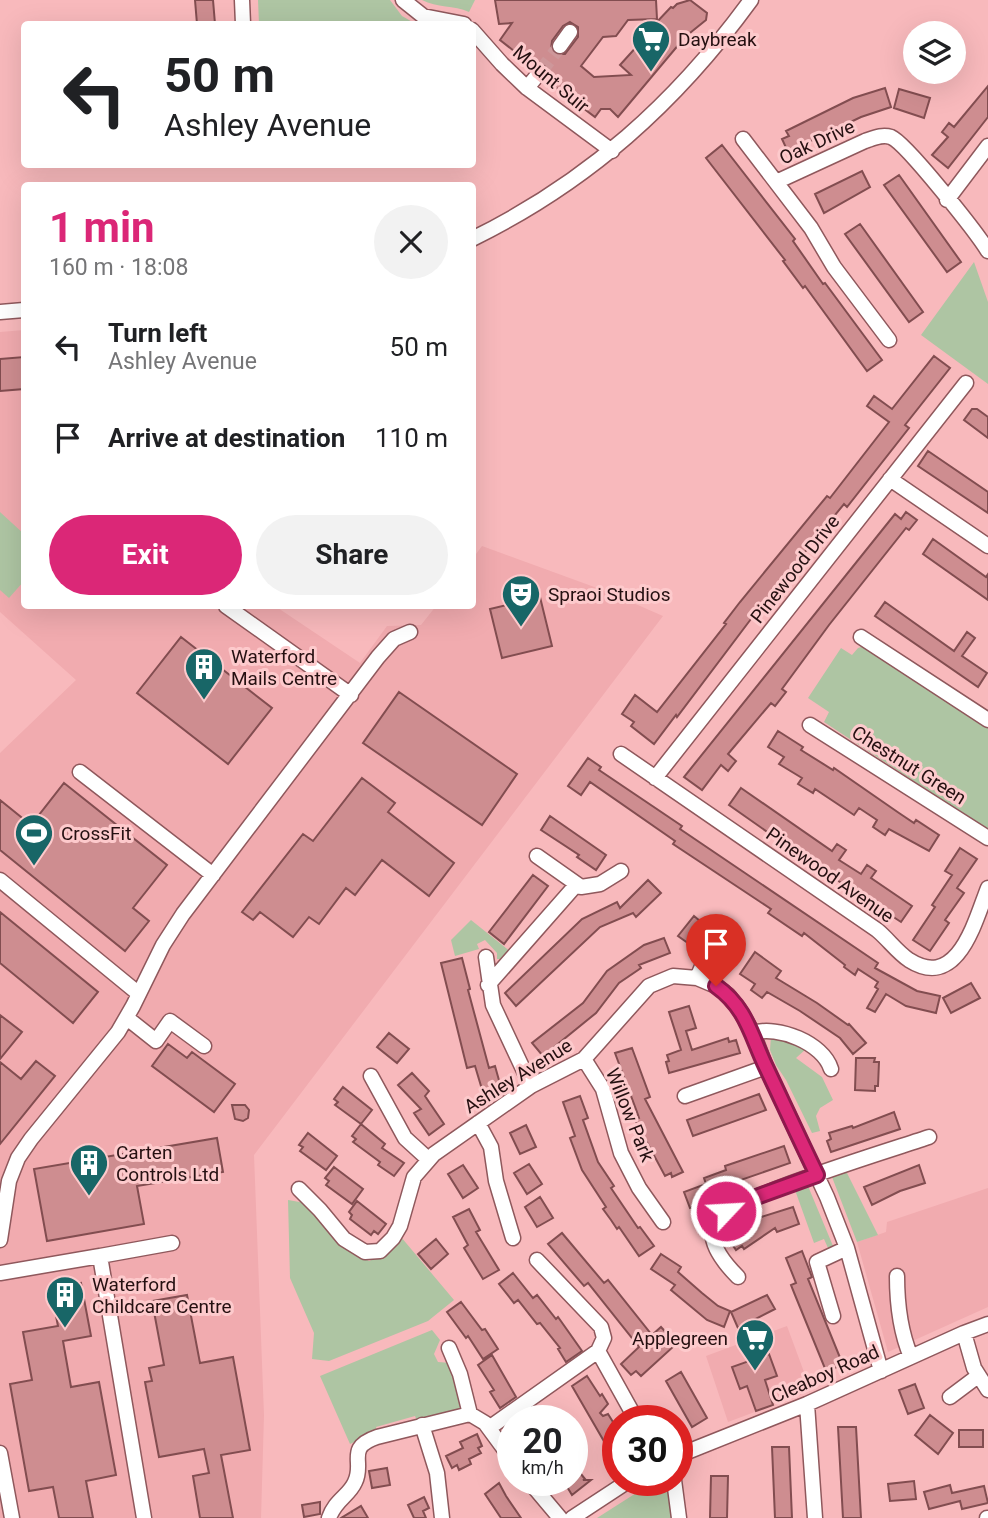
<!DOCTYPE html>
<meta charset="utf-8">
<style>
:root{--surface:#fff;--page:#f2f2f2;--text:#202124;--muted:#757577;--accent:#db2777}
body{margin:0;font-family:Roboto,sans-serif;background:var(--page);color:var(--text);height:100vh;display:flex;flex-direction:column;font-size:26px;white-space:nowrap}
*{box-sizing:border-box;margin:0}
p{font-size:23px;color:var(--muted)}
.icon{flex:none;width:38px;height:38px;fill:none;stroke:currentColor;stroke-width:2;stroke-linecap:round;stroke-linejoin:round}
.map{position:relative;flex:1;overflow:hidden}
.panel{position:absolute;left:21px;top:182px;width:455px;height:427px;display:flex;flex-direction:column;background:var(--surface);border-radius:7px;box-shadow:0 7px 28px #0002}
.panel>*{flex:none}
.top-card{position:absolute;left:21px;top:21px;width:455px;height:147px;border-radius:7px;box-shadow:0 7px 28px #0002;background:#fff;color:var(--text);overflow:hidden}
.controls{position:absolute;left:903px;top:21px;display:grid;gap:14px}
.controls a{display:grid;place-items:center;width:63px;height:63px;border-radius:50%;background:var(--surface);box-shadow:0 7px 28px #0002;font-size:35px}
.speed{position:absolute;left:497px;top:1405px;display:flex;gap:14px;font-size:35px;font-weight:700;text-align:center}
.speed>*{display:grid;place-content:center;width:91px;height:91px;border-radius:50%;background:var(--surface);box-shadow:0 7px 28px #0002;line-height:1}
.speed small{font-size:18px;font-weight:400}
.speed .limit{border:10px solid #d22;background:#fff;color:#111}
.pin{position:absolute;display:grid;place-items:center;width:60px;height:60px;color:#fff;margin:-72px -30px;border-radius:50% 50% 50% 0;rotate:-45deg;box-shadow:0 0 7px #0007}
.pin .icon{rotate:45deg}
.me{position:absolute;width:77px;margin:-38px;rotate:65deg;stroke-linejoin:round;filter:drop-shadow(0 0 5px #0008)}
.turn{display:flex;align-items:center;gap:24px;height:147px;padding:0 28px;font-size:32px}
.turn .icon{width:91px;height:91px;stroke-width:2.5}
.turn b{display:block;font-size:49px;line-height:60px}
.round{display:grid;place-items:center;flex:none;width:74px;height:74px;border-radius:37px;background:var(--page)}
.head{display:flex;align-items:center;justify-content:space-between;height:119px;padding:0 28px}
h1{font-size:42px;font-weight:700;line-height:52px;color:var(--accent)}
.cta{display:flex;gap:14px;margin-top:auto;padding:14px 28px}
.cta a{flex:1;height:80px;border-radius:42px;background:var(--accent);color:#fff;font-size:28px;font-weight:700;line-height:80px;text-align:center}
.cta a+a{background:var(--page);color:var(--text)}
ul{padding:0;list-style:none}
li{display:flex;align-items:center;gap:21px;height:91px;padding:0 28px}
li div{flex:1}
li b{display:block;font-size:26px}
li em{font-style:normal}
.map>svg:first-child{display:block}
</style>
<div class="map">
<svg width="988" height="1518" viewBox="0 0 988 1518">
<rect width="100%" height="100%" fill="#f8b9bc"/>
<!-- built -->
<path fill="#f1abaf" d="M24,330V606H275L360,663L387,626L421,625L436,606H472L473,558L482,546L608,592L663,616L254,1155L264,1415L261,1518H0V753L76,680L0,612V332Z
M988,1188V1307L888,1352L857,1242L886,1232L887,1222Z
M787,1326L811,1391L728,1422L706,1356Z"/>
<!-- green -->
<path fill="#aec5a3" d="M258,0H390L402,16L416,24H259Z
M422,0H475L469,12C454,5 437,8 422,0Z
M974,262L988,302V384L921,335Z
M0,512L24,534V581L9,598L0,590Z
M867,645L988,727V830L824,722L829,712L808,698L841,648L852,655L858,648Z
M471,920L511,952L504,959H497V953L485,940L477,944L479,949L455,956L451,940Z
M771,1036L806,1049L796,1058L822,1077L833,1100L820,1108L816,1116L820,1131L812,1133L786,1080L776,1065L770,1050Z
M846,1171L878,1235L857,1242L832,1177Z
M808,1186L833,1246L828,1248L824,1239L814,1243L795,1190Z
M288,1200L311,1204L334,1239L369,1261L385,1254L401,1237L454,1300L428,1321L329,1361L312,1359L314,1333L290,1278Z
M432,1330L440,1340L434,1354L438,1362L451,1363L462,1408L417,1421L415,1416L376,1427L377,1431L350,1444L320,1376Z
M655,1481C672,1488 672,1502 673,1518H597Z"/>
<!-- building -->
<path fill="#ce8d90" stroke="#824d50" stroke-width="2" fill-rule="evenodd" d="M195,0H213L215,24H197Z
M495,0H656L657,19L628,20L616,36L603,37L581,66L594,77L631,75L620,65L639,44L638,42L671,7L673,8L677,4L690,0L707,13L706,20L685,37L618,117L610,109H601L595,117L546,80L550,73L547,65L541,62L533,66L500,40L512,23L499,24ZM570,22L578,27V37L565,54H555L551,49L552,41L563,26Z
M988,86V117L948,168L932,155L948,137L942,132L949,123L954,127Z
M885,88L891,107L861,117L788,152L782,139L789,136L786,131L853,98Z
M899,89L930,98L924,118L894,108Z
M722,145L795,239L793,241L823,284L825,283L882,360L867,371L805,286L803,288L783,261L785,260L706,158Z
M862,171L870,187L824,213L815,194Z
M899,175L961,262L947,272L884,185Z
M860,224L923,312L909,322L845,234Z
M934,356L950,368L905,425L909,428L847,507L844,504L760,607L677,717L676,715L654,744L631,726L634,722L622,714L635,695L657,712L726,624L724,623L740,602L827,496L830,498L889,422L867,406L874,396L892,409Z
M24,357V389L0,391V359Z
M972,409H977L988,417V438L964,420Z
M928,451L988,492V513L918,466Z
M906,512L917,520L909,530L906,528L829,625L782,689L786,692L775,706L771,703L728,754L736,761L728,771L721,765L702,790L684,777L895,514L901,519Z
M933,539L986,577L988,574V600L923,554Z
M540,597L552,646L502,658L490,609Z
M885,602L954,651L967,632L975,638L962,656L987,673L978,687L875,616Z
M181,637L272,708L228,764L137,693Z
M399,692L517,774L482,825L363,743Z
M778,731L803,747L801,750L833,770L834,768L899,813L914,823L916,820L939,835L929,851L889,829L885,835L873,827L877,820L859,808L854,815L815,789L813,793L798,784L802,778L779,764L784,757L768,747Z
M588,758L601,767L599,770L682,826L680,829L878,963L875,968L917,991L940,996L936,1013L906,1006L886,994L875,1012L867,1008L878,989L875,987L878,982L858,969L855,975L844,967L845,965L804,933L802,936L768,913L771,909L673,844L675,841L590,782L581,795L568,786Z
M362,778L395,803L388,812L454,863L429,896L382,860L355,895L346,888L319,924L309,917L293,937L260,912L253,920L242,912L303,834L313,841Z
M64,783L167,865L133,908L149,921L125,951L0,850V800L31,825Z
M741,788L832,851L837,844L846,850L839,860L861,874L867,865L876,871L871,878L912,906L901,922L820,869L729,805Z
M550,816L606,855L596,870L577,857L579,855L541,830Z
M960,848L977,859L957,888L964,893L945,920L949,923L930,951L913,940L935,907L932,905L952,875L945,871Z
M533,875L548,886L504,944L489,932Z
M648,880L661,893L636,917L633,913L600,927L516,1006L505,993L582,919L617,902L620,908Z
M0,912L98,992L73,1023L0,963Z
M694,916L707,927L692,946L678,936Z
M664,938L670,953L639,965L641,968L619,983L596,1013L543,1056L532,1043L583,1003L607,971L644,945Z
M755,952L781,971L776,978L817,1003L848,1025L849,1024L866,1043L853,1054L840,1038L800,1011L767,992L762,998L751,990L755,984L740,974Z
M462,958L470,989L468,990L489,1068L495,1066L502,1091L484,1096L475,1066L467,1068L441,963Z
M971,983L980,998L951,1013L943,998Z
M689,1006L696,1028L686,1031L692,1050L728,1038L729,1042L736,1040L740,1053L669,1073L666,1062L669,1061L667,1055L681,1050L669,1012Z
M0,1015L22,1032L0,1059Z
M389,1033L409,1049L397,1063L377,1047Z
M168,1044L187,1058L192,1052L235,1084L214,1112L152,1066Z
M632,1048L650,1097L645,1099L683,1172L672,1177L671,1173L665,1176L635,1120L639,1118L637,1112L615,1053Z
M856,1058H875L874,1062H879L878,1086H875V1091L855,1090Z
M36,1061L55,1076L0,1144V1062L21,1079Z
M412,1073L429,1091L425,1096L444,1124L429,1135L414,1113L421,1109L398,1085Z
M343,1087L372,1110L361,1124L385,1144L382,1148L404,1163L394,1176L378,1165L380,1162L353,1142L356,1139L352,1136L361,1124L335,1105L338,1102L334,1099Z
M759,1094L766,1110L693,1136L687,1120Z
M580,1096L588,1118L583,1120L598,1162L614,1186L611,1188L638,1228L640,1227L654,1246L639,1256L619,1227L617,1229L611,1220L603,1209L606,1207L582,1170L570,1138L575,1136L563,1102Z
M232,1105H245L249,1110L248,1118L243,1121L235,1119Z
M894,1112L900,1129L831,1152L827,1141L831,1139L829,1133L852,1126L853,1128Z
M526,1125L536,1147L520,1154L510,1133Z
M308,1133L337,1156L326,1170L300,1151L303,1147L299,1145Z
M217,1138L223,1172L137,1186L144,1224L47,1241L34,1169Z
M784,1146L790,1163L726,1185L727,1188L706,1196L708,1202L690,1208L684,1192L706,1184L704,1178L726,1170L725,1166Z
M529,1164L542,1184L527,1194L514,1173Z
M463,1165L478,1188L463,1198L448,1174Z
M919,1165L925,1183L900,1191L872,1205L864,1187Z
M334,1167L363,1189L352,1204L326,1185L329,1181L325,1178Z
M540,1197L553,1218L537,1227L525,1207Z
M357,1201L386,1224L378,1234L374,1231L371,1235L350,1219L352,1215L349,1212Z
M793,1207L799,1224L777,1232L775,1228L744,1249L742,1246L736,1250L728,1238L758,1218Z
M469,1209L480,1230L476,1232L499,1270L483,1279L464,1248L468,1245L453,1217Z
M562,1233L604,1283L608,1280L652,1335L661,1327L672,1339L670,1341L674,1346L641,1376L636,1371L631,1375L621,1364L639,1347L588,1283L584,1286L548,1244Z
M436,1239L448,1254L431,1269L418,1254Z
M802,1251L812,1277L808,1279L843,1365L826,1371L795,1295L791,1285L796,1283L786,1258Z
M661,1254L681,1267L678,1272L702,1293L718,1306L730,1311L724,1327L707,1320L671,1290L675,1285L651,1269Z
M513,1273L533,1298L537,1295L556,1319L558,1317L582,1351L566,1362L558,1349L560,1348L540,1323L537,1324L518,1300L514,1303L499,1284Z
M81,1283L91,1336L63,1341L71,1387L99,1382L116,1475L86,1481L93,1518H59L53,1487L29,1491L10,1384L32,1380L23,1332L58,1326L52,1296L61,1295L60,1286Z
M187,1295L200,1363L233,1357L250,1450L221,1455L233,1518H200L193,1476L209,1473L204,1449L159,1457L145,1382L152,1381L149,1368L164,1365L152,1301Z
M767,1295L775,1309L738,1328L731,1312Z
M461,1302L482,1330L485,1329L498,1349L483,1359L468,1336L466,1338L447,1312Z
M769,1354L777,1376L765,1380L773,1405L756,1411L747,1386L740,1389L732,1367Z
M492,1355L516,1397L500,1408L490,1392L494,1390L478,1365Z
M681,1372L707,1418L692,1427L666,1381Z
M587,1376L600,1396L602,1394L608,1404L600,1413L603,1416L608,1414L618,1430V1456L608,1441L605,1443L572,1386Z
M915,1384L924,1408L908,1414L899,1390Z
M930,1415L953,1433L938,1454L915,1435Z
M838,1427H856L861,1518H843Z
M959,1430H983V1447H959Z
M477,1434L482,1446L478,1448L481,1453L469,1459L471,1464L459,1470L457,1465L452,1468L446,1456L463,1448L460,1442Z
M772,1447H789L792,1518H775Z
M572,1463L585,1479L583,1480H591L572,1495L563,1480H572Z
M387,1468L390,1485L372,1488L369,1471Z
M711,1476H728L727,1518H710Z
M914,1481L916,1499L890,1501L888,1484Z
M499,1483L506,1496L521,1518H501L485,1494Z
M950,1485L952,1493L984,1486L988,1503L962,1509L960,1501L929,1509L924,1492Z
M424,1497L429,1508L423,1511L426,1518H414L408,1505Z
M320,1502V1514L304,1517L302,1505Z
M361,1506L368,1518H341Z"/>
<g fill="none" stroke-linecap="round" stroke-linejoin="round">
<!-- minor-tunnel -->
<path stroke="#ce979a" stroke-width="14" stroke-dasharray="14 7" stroke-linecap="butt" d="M540,72L560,46"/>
<!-- minor casing -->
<g stroke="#8f585c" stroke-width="17">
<path id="minor" d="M242,0L243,24
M403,0L423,16L464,24
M472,30L502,64L527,88L612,151
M560,46L570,32
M527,88L540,72
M743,139L811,228L834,267L889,340
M776,182L865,141C874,138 882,134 891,137C906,143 977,233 988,251
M947,200L988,146
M472,239C588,182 676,103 751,0
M0,312L24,310
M890,479L988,546
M226,606L351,695
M861,637L988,720
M810,725L988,838
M621,754L877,930C888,939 897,952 909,960C958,991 975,921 988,888
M80,772L213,875
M655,778L966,383
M537,856L581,887L600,884L621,871
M0,880L139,994
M486,957L493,1005L531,1086
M697,978L703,964L718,946
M488,985L576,885
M127,1018L156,1041L170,1021L204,1046
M753,1033C778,1025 823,1043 831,1069
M584,1059L603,1089L621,1153L639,1188L663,1222
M371,1076L405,1138L428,1159
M685,1096L766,1067
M478,1123L491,1147L496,1181L513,1238
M299,1189L320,1210L344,1239L365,1252L380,1251L393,1238L400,1226L414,1177L434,1154L531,1086L584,1059L649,986L673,976L697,978L716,986L728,995L739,1009L753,1033L766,1067L827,1197L847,1248L881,1371
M0,1240L9,1181L18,1158L31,1139L118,1032L133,1006L163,945L183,914L378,657L394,639L410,632
M100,1256L172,1243
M537,1260L601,1327L604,1338L598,1351L637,1421
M0,1273L100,1256L144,1518
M897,1276C897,1304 900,1331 911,1357
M738,1277C726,1265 704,1241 716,1221C730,1198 894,1149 929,1137
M833,1316L817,1262L847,1248
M964,1333L974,1368L988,1390
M449,1348L460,1374L470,1414
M950,1397L978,1376
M807,1404L815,1518
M422,1425L437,1473L442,1518
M489,1428L598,1351
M0,1453L12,1518
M677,1456L807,1404L964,1333L988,1324
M528,1480L560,1518
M674,1480L679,1518
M329,1518C335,1500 349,1496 355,1482C365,1462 345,1448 377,1437L470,1414L485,1423L513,1461
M572,1518L630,1480
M987,1518H988"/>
</g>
<!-- minor -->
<use href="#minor" stroke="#fff" stroke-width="14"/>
</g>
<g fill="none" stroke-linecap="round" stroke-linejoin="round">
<!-- route casing -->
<g stroke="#8e194d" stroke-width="18">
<path id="route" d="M716,986C747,1008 751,1036 766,1067C783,1103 800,1140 817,1175L759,1196L726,1211"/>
</g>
<!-- route -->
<use href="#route" stroke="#db2777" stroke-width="12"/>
</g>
<!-- icons -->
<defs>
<g id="supermarket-pin" transform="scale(2.0125)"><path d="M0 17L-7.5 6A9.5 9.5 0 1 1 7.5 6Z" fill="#186667" stroke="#fdcacc"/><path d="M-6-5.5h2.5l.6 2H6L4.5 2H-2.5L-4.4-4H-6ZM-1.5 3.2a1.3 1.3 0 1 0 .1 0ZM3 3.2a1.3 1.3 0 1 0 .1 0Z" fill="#fff"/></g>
<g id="theatre-pin" transform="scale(2.0125)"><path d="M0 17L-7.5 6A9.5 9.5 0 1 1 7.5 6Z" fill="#186667" stroke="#fdcacc"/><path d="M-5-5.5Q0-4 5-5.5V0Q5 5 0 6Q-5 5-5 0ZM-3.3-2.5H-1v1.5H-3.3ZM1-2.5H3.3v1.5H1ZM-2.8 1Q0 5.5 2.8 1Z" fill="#fff"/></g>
<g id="building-pin" transform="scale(2.0125)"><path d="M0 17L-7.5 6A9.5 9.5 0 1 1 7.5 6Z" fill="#186667" stroke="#fdcacc"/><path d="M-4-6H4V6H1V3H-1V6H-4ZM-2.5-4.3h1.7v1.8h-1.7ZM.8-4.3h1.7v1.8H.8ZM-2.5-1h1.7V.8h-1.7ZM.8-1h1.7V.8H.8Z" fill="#fff"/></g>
<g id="stadium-pin" transform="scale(2.0125)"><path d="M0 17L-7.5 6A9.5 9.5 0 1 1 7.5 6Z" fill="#186667" stroke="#fdcacc"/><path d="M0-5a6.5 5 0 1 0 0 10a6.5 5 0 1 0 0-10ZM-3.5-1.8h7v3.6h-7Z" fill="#fff"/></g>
</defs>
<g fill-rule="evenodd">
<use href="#supermarket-pin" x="651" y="39"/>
<use href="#theatre-pin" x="521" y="594"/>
<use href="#building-pin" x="204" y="667"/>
<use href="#stadium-pin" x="34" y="833"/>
<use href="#building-pin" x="89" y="1163"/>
<use href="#building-pin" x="65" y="1295"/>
<use href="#supermarket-pin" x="755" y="1338"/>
</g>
<g text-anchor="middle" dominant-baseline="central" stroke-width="6" stroke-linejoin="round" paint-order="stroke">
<!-- poi labels -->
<g font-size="19" fill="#251011" stroke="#fdcacc" text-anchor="start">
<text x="678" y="39">Daybreak</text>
<text x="548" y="594">Spraoi Studios</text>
<text x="231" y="656">Waterford<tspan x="231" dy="22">Mails Centre</tspan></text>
<text x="61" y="833">CrossFit</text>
<text x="116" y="1152">Carten<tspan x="116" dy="22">Controls Ltd</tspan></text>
<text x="92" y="1284">Waterford<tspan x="92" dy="22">Childcare Centre</tspan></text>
<text x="728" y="1338" text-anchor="end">Applegreen</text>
</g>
<!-- street labels -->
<g font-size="19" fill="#251011" stroke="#fdcacc">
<text transform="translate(551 79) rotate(40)">Mount Suir</text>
<text transform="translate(817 142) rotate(-25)">Oak Drive</text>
<text transform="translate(795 569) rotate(-52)">Pinewood Drive</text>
<text transform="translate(909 765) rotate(32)">Chestnut Green</text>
<text transform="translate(830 875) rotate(35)">Pinewood Avenue</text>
<text transform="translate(518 1076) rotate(-32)">Ashley Avenue</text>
<text transform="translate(630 1115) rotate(68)">Willow Park</text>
<text transform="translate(825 1374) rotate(-24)">Cleaboy Road</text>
</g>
</g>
</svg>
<div class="controls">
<a><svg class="icon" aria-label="layers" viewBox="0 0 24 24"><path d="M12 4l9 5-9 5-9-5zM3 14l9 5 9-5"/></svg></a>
</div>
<div class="speed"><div>20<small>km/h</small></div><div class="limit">30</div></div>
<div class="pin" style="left:716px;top:986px;background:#d93025"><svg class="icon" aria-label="arrive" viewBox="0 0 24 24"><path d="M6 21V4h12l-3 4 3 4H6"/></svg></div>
<svg class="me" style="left:726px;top:1211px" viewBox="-20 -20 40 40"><circle r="17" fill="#db2777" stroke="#fff" stroke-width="3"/><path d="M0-11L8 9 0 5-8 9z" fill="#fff"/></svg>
<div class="top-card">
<div class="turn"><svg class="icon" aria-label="left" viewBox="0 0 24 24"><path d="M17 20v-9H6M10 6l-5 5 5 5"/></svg><div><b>50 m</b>Ashley Avenue</div></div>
</div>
<section class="panel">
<div class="head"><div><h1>1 min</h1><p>160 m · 18:08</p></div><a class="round"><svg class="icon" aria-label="close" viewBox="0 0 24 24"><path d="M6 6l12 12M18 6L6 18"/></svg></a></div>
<ul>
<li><svg class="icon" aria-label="left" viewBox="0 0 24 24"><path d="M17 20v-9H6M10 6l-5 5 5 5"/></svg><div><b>Turn left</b><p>Ashley Avenue</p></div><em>50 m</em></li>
<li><svg class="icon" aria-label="arrive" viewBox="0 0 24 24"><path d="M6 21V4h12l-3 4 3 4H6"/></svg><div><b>Arrive at destination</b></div><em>110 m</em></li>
</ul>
<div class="cta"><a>Exit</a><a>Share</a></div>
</section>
</div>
